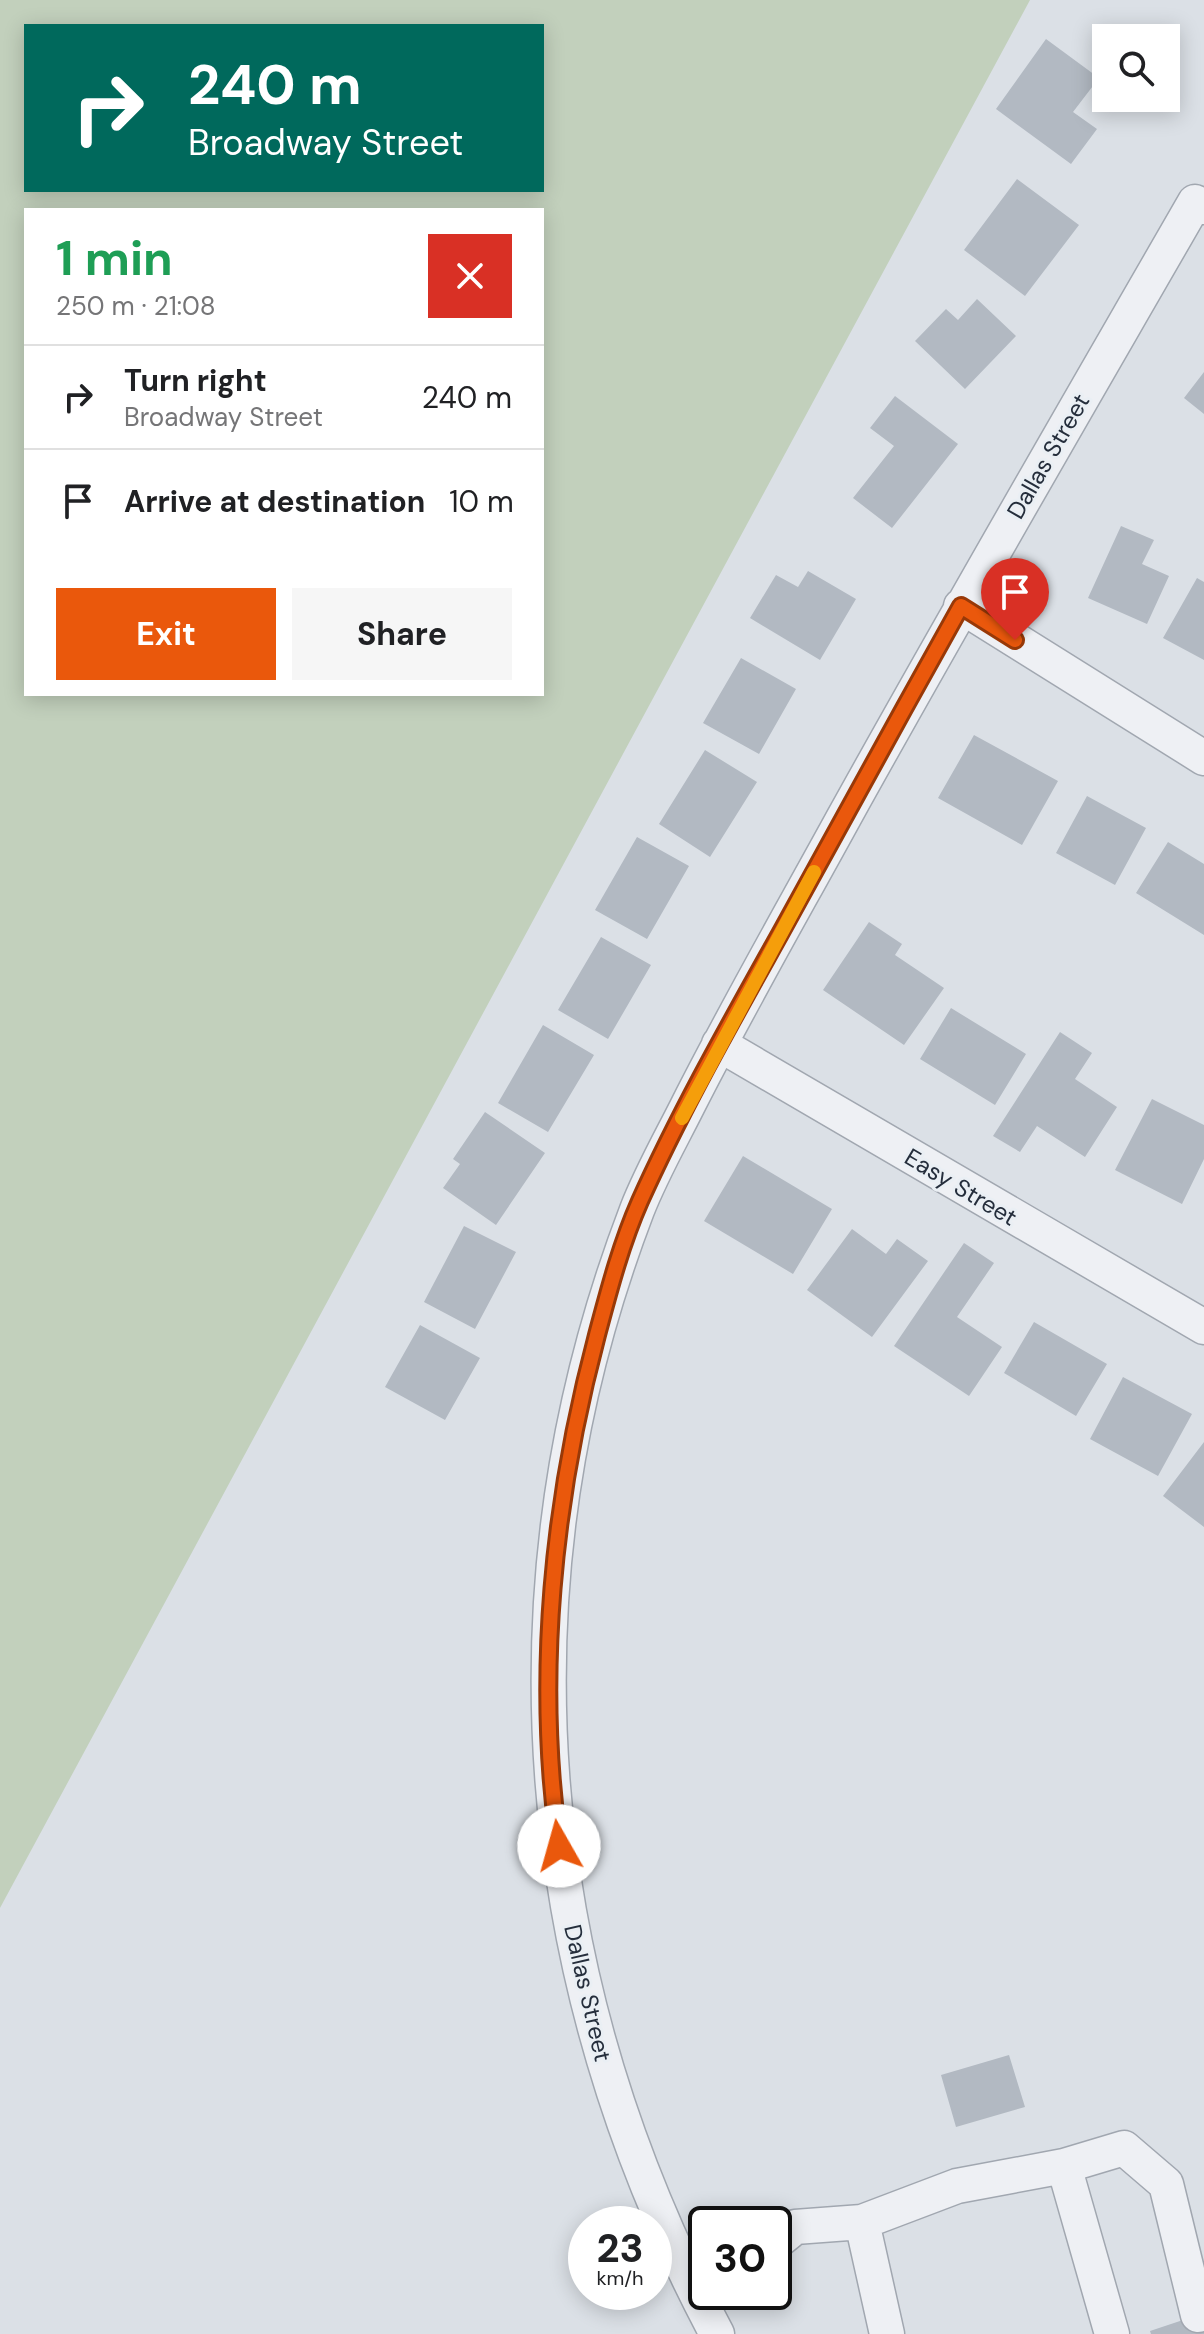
<!DOCTYPE html>
<meta charset="utf-8">
<style>
:root{--surface:#fff;--page:#f6f6f6;--text:#202124;--muted:#757577;--line:#e0e0e0;--accent:#ea580c}
body{margin:0;font-family:"DM Sans",sans-serif;background:var(--page);color:var(--text);height:100vh;display:flex;flex-direction:column;font-size:30px;white-space:nowrap}
*{box-sizing:border-box;margin:0}
p{font-size:26px;color:var(--muted)}
.icon{flex:none;width:44px;height:44px;fill:none;stroke:currentColor;stroke-width:2;stroke-linecap:round;stroke-linejoin:round}
.map{position:relative;flex:1;overflow:hidden}
.sheet{position:absolute;left:24px;top:208px;width:520px;height:488px;display:flex;flex-direction:column;background:var(--surface);border-radius:0px;box-shadow:0 4px 20px #0003}
.sheet>*{flex:none}
.banner{position:absolute;left:24px;top:24px;width:520px;height:168px;border-radius:0px;box-shadow:0 4px 20px #0003;background:#00695c;color:#fff;overflow:hidden}
.buttons{position:absolute;left:1092px;top:24px;display:grid;gap:16px}
.buttons a{display:grid;place-items:center;width:88px;height:88px;border-radius:0px;background:var(--surface);box-shadow:0 4px 20px #0003;font-size:40px}
.speed{position:absolute;left:568px;top:2206px;display:flex;gap:16px;font-size:40px;font-weight:700;text-align:center}
.speed>*{display:grid;place-content:center;width:104px;height:104px;border-radius:50%;background:var(--surface);box-shadow:0 4px 20px #0003;line-height:1}
.speed small{font-size:20px;font-weight:400}
.speed .limit{border:4px solid #111;border-radius:12px;background:#fff;color:#111}
.pin{position:absolute;display:grid;place-items:center;width:68px;height:68px;color:#fff;margin:-82px -34px;border-radius:50% 50% 50% 0;rotate:-45deg;box-shadow:0 0 8px #0007}
.pin .icon{rotate:45deg}
.me{position:absolute;width:88px;margin:-44px;rotate:353deg;stroke-linejoin:round;filter:drop-shadow(0 0 6px #0008)}
.turn{display:flex;align-items:center;gap:28px;height:168px;padding:0 32px;font-size:36px}
.turn .icon{width:104px;height:104px;stroke-width:2.5}
.turn b{display:block;font-size:56px;line-height:68px}
.round{display:grid;place-items:center;flex:none;width:84px;height:84px;border-radius:0px;background:var(--page)}
.head{display:flex;align-items:center;justify-content:space-between;height:136px;padding:0 32px}
h1{font-size:48px;font-weight:700;line-height:60px;color:#1e9e55}
.action{display:flex;gap:16px;margin-top:auto;padding:16px 32px}
.action a{flex:1;height:92px;border-radius:0px;background:var(--accent);color:#fff;font-size:32px;font-weight:700;line-height:92px;text-align:center}
.action a+a{background:var(--page);color:var(--text)}
ul{padding:0;list-style:none}
li{display:flex;align-items:center;gap:24px;height:104px;padding:0 32px;border-top:2px solid var(--line)}
li div{flex:1}
li b{display:block;font-size:30px}
li em{font-style:normal}
.map>svg:first-child{display:block}
</style>
<div class="map">
<svg width="1204" height="2334" viewBox="0 0 1204 2334">
<rect width="100%" height="100%" fill="#dbe0e6"/>
<!-- green -->
<path fill="#c2d0bc" fill-rule="evenodd" d="M0,0H1030L0,1908ZM26,26H542V190H26ZM26,210H542V694H26Z"/>
<!-- building -->
<path fill="#b2b9c2" d="M1046,39L1099,78L1073,112L1097,129L1071,164L996,109Z
M1017,179L1079,225L1025,296L964,250Z
M977,299L1016,336L965,389L915,341L946,309L958,320Z
M1204,372V414L1184,398Z
M895,396L958,444L892,528L853,498L894,446L870,428Z
M1121,526L1154,540L1142,564L1169,576L1147,624L1088,598Z
M808,571L856,599L820,660L750,618L776,575L798,587Z
M1197,578L1204,582V660L1163,638Z
M741,658L796,689L759,754L703,723Z
M974,735L1058,781L1022,845L938,798Z
M705,750L757,782L710,857L659,824Z
M1087,796L1146,828L1115,885L1056,853Z
M637,837L689,866L647,939L595,910Z
M1168,842L1204,864V935L1136,893Z
M869,922L902,944L895,955L944,988L904,1045L823,990Z
M601,937L651,965L608,1039L558,1010Z
M951,1008L1026,1054L995,1105L920,1059Z
M543,1025L594,1055L548,1132L498,1103Z
M1060,1032L1092,1053L1075,1079L1117,1107L1085,1157L1037,1126L1020,1152L993,1136Z
M1152,1099L1204,1125V1159L1182,1204L1115,1170Z
M485,1112L545,1153L496,1225L443,1188L460,1164L453,1159Z
M743,1156L832,1209L793,1274L704,1221Z
M464,1226L516,1252L475,1329L424,1302Z
M852,1229L886,1254L897,1239L928,1261L872,1337L807,1290Z
M964,1243L994,1263L957,1317L1002,1347L969,1396L894,1346Z
M1034,1322L1107,1364L1076,1416L1004,1373Z
M420,1325L480,1358L445,1420L385,1387Z
M1123,1377L1192,1414L1158,1476L1090,1439Z
M1204,1442V1527L1163,1496Z
M1009,2055L1025,2107L956,2127L941,2075Z
M1204,2313V2334H1151L1150,2331Z"/>
<g fill="none" stroke-linecap="round" stroke-linejoin="round">
<!-- street casing -->
<g stroke="#a1a7b0" stroke-width="37">
<path id="street" d="M961,606L1204,758
M719,1044L1204,1327
M1064,2166L1112,2334
M862,2222L887,2334
M774,2244L795,2227L862,2222L957,2186L1064,2166L1124,2148L1166,2184L1198,2315
M717,2334C529,1981 493,1586 637,1210C651,1174 671,1139 688,1105C737,1008 791,914 843,819C958,611 1077,407 1195,202L1204,207"/>
</g>
<!-- street -->
<use href="#street" stroke="#eef0f4" stroke-width="34"/>
</g>
<g fill="none" stroke-linecap="round" stroke-linejoin="round">
<!-- route casing -->
<g stroke="#983908" stroke-width="20">
<path id="route" d="M559,1846C535,1676 553,1500 597,1335C609,1290 621,1244 640,1201C681,1110 731,1022 780,934C840,825 900,715 961,606L1015,640"/>
</g>
<!-- route -->
<use href="#route" stroke="#ea580c" stroke-width="14"/>
<!-- slow -->
<path stroke="#f59e0b" stroke-width="14" d="M682,1118L814,872"/>
</g>
<g text-anchor="middle" dominant-baseline="central" stroke-width="6" stroke-linejoin="round" paint-order="stroke">
<!-- street labels -->
<g font-size="24" fill="#252e3c" stroke="#eaeff4">
<text transform="translate(1048 456) rotate(-60)">Dallas Street</text>
<text transform="translate(961 1187) rotate(31)">Easy Street</text>
<text transform="translate(588 1993) rotate(77)">Dallas Street</text>
</g>
</g>
</svg>
<div class="buttons">
<a><svg class="icon" aria-label="search" viewBox="0 0 24 24"><circle cx="10" cy="10" r="6"/><path d="M15 15l6 6"/></svg></a>
</div>
<div class="speed"><div>23<small>km/h</small></div><div class="limit">30</div></div>
<div class="pin" style="left:1015px;top:640px;background:#d93025"><svg class="icon" aria-label="arrive" viewBox="0 0 24 24"><path d="M6 21V4h12l-3 4 3 4H6"/></svg></div>
<svg class="me" style="left:559px;top:1846px" viewBox="-20 -20 40 40"><circle r="19" fill="#fff"/><path d="M0-13L10 11 0 6-10 11z" fill="#ea580c"/></svg>
<div class="banner">
<div class="turn"><svg class="icon" aria-label="right" viewBox="0 0 24 24"><path d="M7 20v-9h11M14 6l5 5-5 5"/></svg><div><b>240 m</b>Broadway Street</div></div>
</div>
<section class="sheet">
<div class="head"><div><h1>1 min</h1><p>250 m · 21:08</p></div><a class="round" style="background:#d93025;color:#fff"><svg class="icon" aria-label="close" viewBox="0 0 24 24"><path d="M6 6l12 12M18 6L6 18"/></svg></a></div>
<ul>
<li><svg class="icon" aria-label="right" viewBox="0 0 24 24"><path d="M7 20v-9h11M14 6l5 5-5 5"/></svg><div><b>Turn right</b><p>Broadway Street</p></div><em>240 m</em></li>
<li><svg class="icon" aria-label="arrive" viewBox="0 0 24 24"><path d="M6 21V4h12l-3 4 3 4H6"/></svg><div><b>Arrive at destination</b></div><em>10 m</em></li>
</ul>
<div class="action"><a>Exit</a><a>Share</a></div>
</section>
</div>
